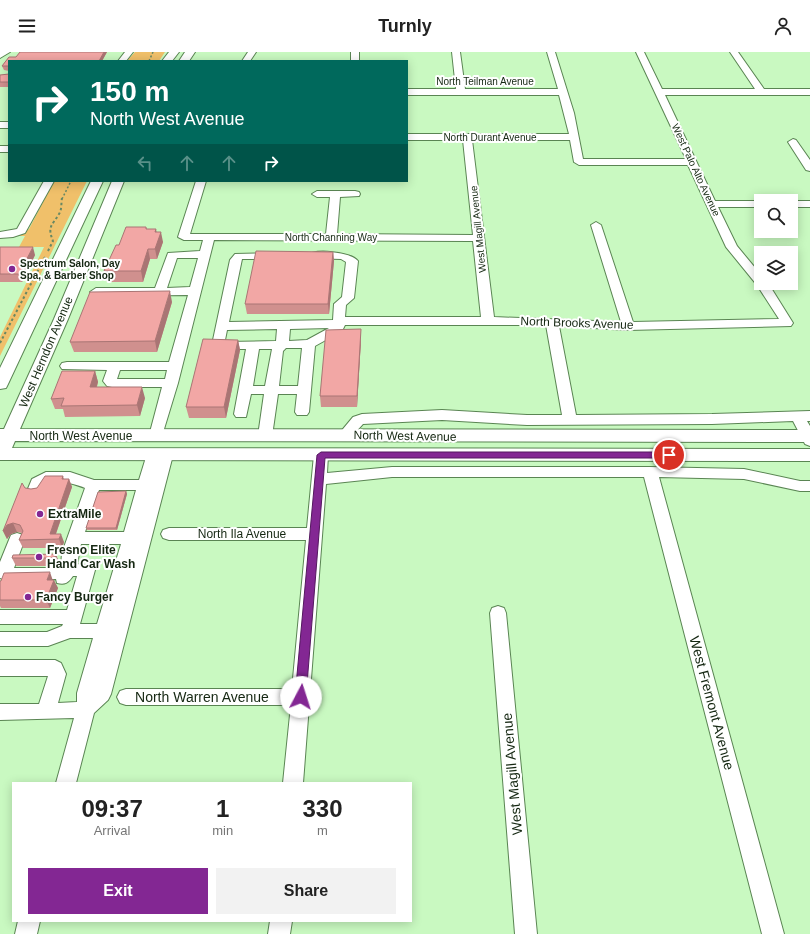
<!DOCTYPE html>
<style>
:root{--surface:#fff;--page:#f2f2f2;--text:#222;--muted:#767676;--accent:#832793}
body{margin:0;font-family:Arial,sans-serif;background:var(--page);color:var(--text);height:100vh;display:flex;flex-direction:column;font-size:15px;white-space:nowrap}
*{box-sizing:border-box;margin:0}
p{font-size:13px;color:var(--muted)}
.icon{flex:none;width:22px;height:22px;fill:none;stroke:currentColor;stroke-width:2;stroke-linecap:round;stroke-linejoin:round}
.map{position:relative;flex:1;overflow:hidden}
.panel{position:absolute;left:12px;top:730px;width:400px;height:140px;display:flex;flex-direction:column;background:var(--surface);border-radius:0px;box-shadow:0 2px 10px #0003}
.panel>*{flex:none}
.banner{position:absolute;left:8px;top:8px;width:400px;height:122px;border-radius:0px;box-shadow:0 2px 10px #0003;background:#00695c;color:#fff;overflow:hidden}
.tools{position:absolute;left:754px;top:142px;display:grid;gap:8px}
.tools a{display:grid;place-items:center;width:44px;height:44px;border-radius:0px;background:var(--surface);box-shadow:0 2px 10px #0003;font-size:20px}
.pin{position:absolute;display:grid;place-items:center;width:34px;height:34px;color:#fff;margin:-17px;border:2px solid #fff;border-radius:50%;box-shadow:0 1px 4px #0007}
.me{position:absolute;width:44px;margin:-22px;rotate:5deg;stroke-linejoin:round;filter:drop-shadow(0 0 3px #0008)}
.turn{display:flex;align-items:center;gap:14px;height:84px;padding:0 16px;font-size:18px}
.turn .icon{width:52px;height:52px;stroke-width:2.5}
.turn b{display:block;font-size:28px;line-height:34px}
.lanes{display:flex;align-items:center;height:38px;padding:0 16px;background:#0003;justify-content:center;gap:20px;direction:ltr}
.lanes .off{opacity:.35}
.eta{display:flex;justify-content:space-evenly;align-items:center;height:68px;text-align:center}
.eta b{font-size:24px;font-weight:700;line-height:28px}
.primary-button{display:flex;gap:8px;margin-top:auto;padding:8px 16px}
.primary-button a{flex:1;height:46px;border-radius:0px;background:var(--accent);color:#fff;font-size:16px;font-weight:700;line-height:46px;text-align:center}
.primary-button a+a{background:var(--page);color:var(--text)}
header{display:flex;justify-content:space-between;align-items:center;height:52px;padding:0 16px;background:var(--surface);font-size:18px;font-weight:700}
.map>svg:first-child{display:block}
</style>
<header><svg class="icon" aria-label="menu" viewBox="0 0 24 24"><path d="M4 6h16M4 12h16M4 18h16"/></svg>Turnly<svg class="icon" aria-label="person" viewBox="0 0 24 24"><circle cx="12" cy="8" r="4"/><path d="M4 21q1-7 8-7t8 7"/></svg></header>
<div class="map">
<svg width="810" height="882" viewBox="0 0 810 882">
<rect width="100%" height="100%" fill="#c9f9c1"/>
<!-- green -->
<path fill="#f0c06a" d="M135,0H165L159,9H127Z
M54,129H87L0,304V285L44,195H19L25,184H18L29,177Z"/>
<g fill="none" stroke-linecap="round" stroke-linejoin="round">
<!-- minor casing -->
<g stroke="#5a8553" stroke-width="2">
<path id="minor" d="M0,0H10L0,6Z
M125,0H133L126,9H118Z
M248,0H256L250,9H242Z
M351,0H359V9H351Z
M452,0H460L465,37H558L547,0H555L574,61L583,107H686L636,0H644L662,37H755L730,0H738L764,37H810V43H665L715,149H762L761,155H718L737,194L761,223V231H768L793,271L791,274L628,278L559,274L576,363L712,362L810,359V369H807L810,374V394L805,392L793,369L712,372L527,373L442,368L363,372C356,379 351,389 340,386L338,383L353,365L362,362L442,358L527,363H562L546,273H345L342,279L315,294L309,360L307,363H297L295,360L297,342H278L272,384L270,387H260L258,384L264,342H251L246,365H236L234,362L246,297H219L213,288L230,208L235,202L275,201L281,204L275,207H242L229,270L333,268L334,252L342,245L346,210L341,207L309,206L307,204C314,196 351,200 358,209L354,246L346,253L345,265H481L473,189L214,188L178,331L161,387H151L149,384L162,335H112L107,334L103,329L107,318L62,317L60,314L62,311L67,310H169L188,243L96,244L90,240L96,236H155L168,201L200,199L203,188H184L178,185L196,129H206L190,182H326L330,145H317L312,142L317,139H355L359,140L360,142L359,144L340,145L337,182L473,183L463,88H407V82H569L559,43H407V37H456ZM472,88H570L574,110L579,113H688L726,195L757,233L779,267L633,270L601,173L596,170L591,173L621,270L494,265ZM177,206H198L190,235L167,236ZM329,276L307,288L289,289L290,277ZM277,277L276,289L227,290L225,288L227,278ZM286,296H302L298,334H279L283,299ZM259,297H272L265,334H253ZM120,318H167L165,327H117Z
M0,70H9V76H0Z
M793,87L796,88L810,108V119L806,118L788,90Z
M0,94H9V100H0Z
M44,129H54L25,181L13,185L0,186V180L17,177Z
M791,149H810V155H791Z
M154,397L160,400L166,398L171,399L173,403L111,642L108,648L94,661L76,731H56L74,666L0,668V652H39L48,624H0V608H55L61,611L66,622L58,651L77,650V641L93,586H70L48,594H0V580H47L62,574L63,572H0V558H67L77,524H73C68,531 65,533 57,531L56,527L6,528L0,526V510L11,483L17,481L23,483L25,487L14,516H52L61,514L62,501L85,436C75,432 51,425 44,434C42,436 41,440 39,443L34,444L29,443L27,439L32,427L46,420H70L94,428H139L147,402L149,398ZM99,438H136L124,480H85ZM81,492H121L97,572H80L95,518L93,514L77,512Z
M321,398L326,399L328,403L327,421L392,415H650L744,417L800,429H810V439H800L744,427L659,425L784,882H762L644,425H392L326,432L303,731H283L291,653H126L120,651L117,645L120,639L126,637H292L306,488H169L163,486L161,482L163,478L169,476H307L314,403L316,399Z
M498,554L504,556L506,561L537,882H515L490,561L492,556Z
M18,869H40L37,882H15Z
M270,869H292L290,882H268Z"/>
</g>
<!-- major casing -->
<g stroke="#5a8553" stroke-width="2">
<path id="major" d="M169,0H179L172,9H162Z
M185,0H195L189,9H179Z
M91,129H103L8,332L6,336L0,337V316Z
M112,129H124L68,267L20,377L810,378V390L15,389L12,396L810,397V409L0,408V377H4L54,267Z"/>
</g>
<!-- path-far1 -->
<path stroke="#688863" stroke-width="1.5" stroke-dasharray="2 2" stroke-linecap="butt" d="M149,9L153,0
M62,147L71,129"/>
<!-- path -->
<path stroke="#688863" stroke-width="2" stroke-dasharray="2.5 2.5" stroke-linecap="butt" d="M48,199L53,189C47,174 52,174 59,162C62,158 61,151 62,146
M0,291L45,205"/>
<!-- minor -->
<use href="#minor" fill="#fff" fill-rule="evenodd"/>
<!-- major -->
<use href="#major" fill="#fff" fill-rule="evenodd"/>
</g>
<!-- wall -->
<path fill="#d0908e" d="M20,0H107L102,9H9V35H0V23L9,22V19L4,18L2,14L9,5H16Z
M146,175L147,177H156V180L163,190L157,207H150L143,230H107L104,219L119,193Z
M0,195L35,203L22,230H0Z
M333,200L334,209L329,262H247L245,252Z
M172,250L157,300H74L70,290Z
M238,288L240,298L226,366H189L186,355Z
M361,288L357,355H321L320,344Z
M95,319L98,330L97,335L145,346L140,364L65,365L63,357H55L51,347Z
M63,424L64,427H69L72,435L56,482L64,490L62,496H23L19,488L22,481L17,480L11,482L7,487L3,479L31,437L37,436Z
M126,439L127,442L117,478H87L86,476Z
M56,502L59,511L58,513L52,514H16L12,506Z
M53,528L58,536L50,556H1L0,554V529Z"/>
<!-- shaded-wall -->
<path fill="#a97574" d="M104,0H107L102,9H99Z
M156,177L158,187L161,180L163,190L157,207L155,197V180Z
M33,195L35,203L22,230L19,222Z
M148,197L150,207L143,230L141,219Z
M333,200L334,209L329,262L328,252Z
M170,239L172,250L157,300L155,289Z
M361,277V288L357,355V344Z
M238,288L240,298L226,366L224,355Z
M95,319L98,330L93,346L90,335Z
M142,335L145,346L140,364L137,353Z
M69,427L72,435L54,487L50,482Z
M126,439L127,442L117,478L116,476Z
M13,471L17,480L11,482L7,487L3,479L7,473Z
M61,482L64,490L62,496L59,487Z
M56,502L59,511L58,513L52,514L48,506Z
M50,520L53,529L47,528Z
M54,528L58,536L50,556L46,548Z"/>
<!-- building -->
<path fill="#f2a7a5" stroke="#a97574" d="M20,0H104L99,9H9V30H0V23L9,22V14H2L9,5H16Z
M126,175H146V177H156L155,180H161L155,197H148L141,219H104L116,193H119Z
M0,195H33L19,222H0Z
M256,199L333,200L328,252H245Z
M170,239L155,289L70,290L90,240Z
M361,277L357,344H320L326,278Z
M203,287L238,288L224,355H186Z
M62,319H95L90,335H142L137,353L61,354L64,346L51,347Z
M45,424H63L62,427H69L50,482H61L59,487L19,488L23,479L20,473L13,471L7,473L3,479L22,431L25,436L31,437L37,436Z
M126,439L116,476H86L98,440Z
M56,502L55,505L48,506H12L13,503Z
M50,520L47,528H54L46,548H0V529H1L4,521Z"/>
<!-- route -->
<path fill="#832793" stroke="#551960" d="M321,400H669L673,403L669,406H325L306,645L305,648L301,650L297,648L295,645L317,403Z"/>
<!-- markers -->
<g fill="#832793" stroke="#fff" stroke-width="1.5">
<circle cx="12" cy="217" r="4"/>
<circle cx="40" cy="462" r="4"/>
<circle cx="39" cy="505" r="4"/>
<circle cx="28" cy="545" r="4"/>
</g>
<g text-anchor="middle" dominant-baseline="central" stroke-width="4" stroke-linejoin="round" paint-order="stroke">
<!-- far-street labels -->
<g font-size="10" fill="#152712" stroke="#fff">
<text x="485" y="29">North Teilman Avenue</text>
<text x="490" y="85">North Durant Avenue</text>
<text transform="translate(696 118) rotate(65)">West Palo Alto Avenue</text>
<text transform="translate(478 177) rotate(-96)">West Magill Avenue</text>
<text x="331" y="185">North Channing Way</text>
</g>
<!-- far-poi labels -->
<g font-size="10" font-weight="bold" fill="#152712" stroke="#fff" text-anchor="start">
<text x="20" y="211">Spectrum Salon, Day<tspan x="20" dy="12">Spa, &amp; Barber Shop</tspan></text>
</g>
<!-- street labels -->
<g font-size="12" fill="#152712" stroke="#fff">
<text transform="translate(577 271) rotate(2)">North Brooks Avenue</text>
<text transform="translate(46 300) rotate(-67)">West Herndon Avenue</text>
<text x="81" y="384">North West Avenue</text>
<text transform="translate(405 384) rotate(1)">North West Avenue</text>
<text x="242" y="482">North Ila Avenue</text>
</g>
<!-- poi labels -->
<g font-size="12" font-weight="bold" fill="#152712" stroke="#fff" text-anchor="start">
<text x="48" y="462">ExtraMile</text>
<text x="47" y="498">Fresno Elite<tspan x="47" dy="14">Hand Car Wash</tspan></text>
<text x="36" y="545">Fancy Burger</text>
</g>
<!-- near-street labels -->
<g font-size="14" fill="#152712" stroke="#fff">
<text x="202" y="645">North Warren Avenue</text>
<text transform="translate(712 651) rotate(75)">West Fremont Avenue</text>
<text transform="translate(512 722) rotate(-95)">West Magill Avenue</text>
</g>
</g>
</svg>
<div class="tools">
<a><svg class="icon" aria-label="search" viewBox="0 0 24 24"><circle cx="10" cy="10" r="6"/><path d="M15 15l6 6"/></svg></a>
<a><svg class="icon" aria-label="layers" viewBox="0 0 24 24"><path d="M12 4l9 5-9 5-9-5zM3 14l9 5 9-5"/></svg></a>
</div>
<div class="pin" style="left:669px;top:403px;background:#d93025"><svg class="icon" aria-label="arrive" viewBox="0 0 24 24"><path d="M6 21V4h12l-3 4 3 4H6"/></svg></div>
<svg class="me" style="left:301px;top:645px" viewBox="-20 -20 40 40"><circle r="19" fill="#fff"/><path d="M0-13L10 11 0 6-10 11z" fill="#832793"/></svg>
<div class="banner">
<div class="turn"><svg class="icon" aria-label="right" viewBox="0 0 24 24"><path d="M7 20v-9h11M14 6l5 5-5 5"/></svg><div><b>150 m</b>North West Avenue</div></div>
<div class="lanes"><svg class="icon off" aria-label="left" viewBox="0 0 24 24"><path d="M17 20v-9H6M10 6l-5 5 5 5"/></svg><svg class="icon off" aria-label="ahead" viewBox="0 0 24 24"><path d="M12 20V5M6 11l6-6 6 6"/></svg><svg class="icon off" aria-label="ahead" viewBox="0 0 24 24"><path d="M12 20V5M6 11l6-6 6 6"/></svg><svg class="icon" aria-label="right" viewBox="0 0 24 24"><path d="M7 20v-9h11M14 6l5 5-5 5"/></svg></div>
</div>
<section class="panel">
<div class="eta">
<div><b>09:37</b><p>Arrival</p></div>
<div><b>1</b><p>min</p></div>
<div><b>330</b><p>m</p></div>
</div>
<div class="primary-button"><a>Exit</a><a>Share</a></div>
</section>
</div>
